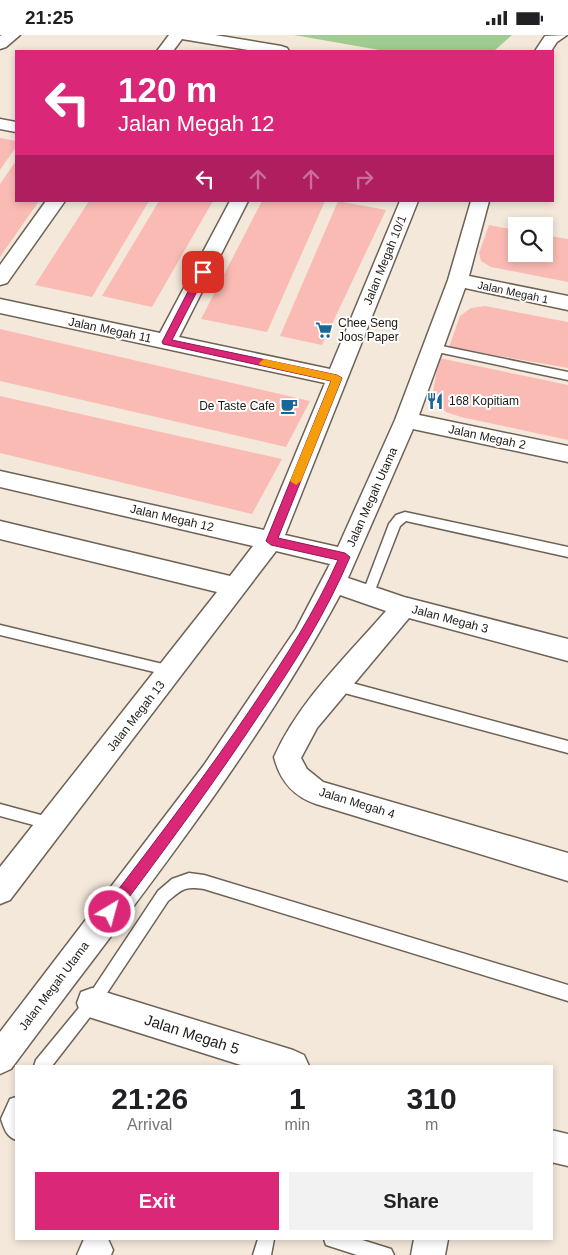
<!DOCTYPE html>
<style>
:root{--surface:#fff;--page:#f2f2f2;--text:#202124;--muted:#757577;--accent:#db2777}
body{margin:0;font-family:Arial,sans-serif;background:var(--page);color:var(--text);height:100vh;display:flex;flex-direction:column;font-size:19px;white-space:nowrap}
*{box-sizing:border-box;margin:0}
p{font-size:16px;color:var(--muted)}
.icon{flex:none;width:28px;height:28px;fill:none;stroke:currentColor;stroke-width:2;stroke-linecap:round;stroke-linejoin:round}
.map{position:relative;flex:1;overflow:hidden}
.drawer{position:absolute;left:15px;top:1030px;width:538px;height:175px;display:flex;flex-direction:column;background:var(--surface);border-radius:0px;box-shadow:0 2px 8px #0003}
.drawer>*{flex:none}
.banner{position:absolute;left:15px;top:15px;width:539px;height:152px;border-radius:0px;box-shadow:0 2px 8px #0003;background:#db2777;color:#fff;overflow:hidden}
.buttons{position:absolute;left:508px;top:182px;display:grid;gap:10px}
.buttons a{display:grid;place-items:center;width:45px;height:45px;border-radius:0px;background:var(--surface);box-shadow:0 2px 8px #0003;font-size:25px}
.pin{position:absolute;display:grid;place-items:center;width:42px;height:42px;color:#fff;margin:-21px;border-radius:10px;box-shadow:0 2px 8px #0006}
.me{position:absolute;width:55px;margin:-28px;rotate:37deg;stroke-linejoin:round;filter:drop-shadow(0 0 4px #0008)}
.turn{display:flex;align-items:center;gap:18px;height:105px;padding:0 20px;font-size:22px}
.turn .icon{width:65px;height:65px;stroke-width:2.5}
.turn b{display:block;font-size:35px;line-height:42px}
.lanes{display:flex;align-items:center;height:48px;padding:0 20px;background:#0003;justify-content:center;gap:25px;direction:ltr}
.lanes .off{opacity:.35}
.eta{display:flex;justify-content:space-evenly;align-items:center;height:85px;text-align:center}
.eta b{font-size:30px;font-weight:700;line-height:35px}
.action{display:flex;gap:10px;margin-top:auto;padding:10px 20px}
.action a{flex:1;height:58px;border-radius:0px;background:var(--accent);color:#fff;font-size:20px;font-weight:700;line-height:58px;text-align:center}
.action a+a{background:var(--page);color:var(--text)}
.status{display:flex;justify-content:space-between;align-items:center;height:35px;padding:0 25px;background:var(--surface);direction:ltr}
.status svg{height:14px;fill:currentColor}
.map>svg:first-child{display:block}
</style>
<div class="status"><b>21:25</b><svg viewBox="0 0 49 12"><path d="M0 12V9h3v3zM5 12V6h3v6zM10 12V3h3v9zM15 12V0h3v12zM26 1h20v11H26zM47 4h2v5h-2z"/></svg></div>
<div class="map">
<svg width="568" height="1220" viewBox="0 0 568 1220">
<rect width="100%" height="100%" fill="#f4e8da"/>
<!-- green -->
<path fill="#a0cb91" d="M294,0H512L494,16H385Z"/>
<!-- building -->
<path fill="#fabbb4" d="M0,103L16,106V112L0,135Z
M16,126V166H39L0,222V149Z
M89,166H149L92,262L35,250Z
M159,166H213L152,272L102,261Z
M262,166H325L267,297L201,284Z
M338,166L386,175L322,310L280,301Z
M489,190L516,195V219H544V200L568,204V247L491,232L481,226L479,218Z
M485,271L568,287V333L449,312L460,281L471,273Z
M0,294L310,366L286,412L0,346Z
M439,323L568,350V405L461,382L446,377L436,368L433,357Z
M0,361L282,424L252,479L0,418Z"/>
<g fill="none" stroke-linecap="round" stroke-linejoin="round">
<!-- lane casing -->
<g stroke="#6c6255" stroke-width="3">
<path id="lane" d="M432,309L568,337V345L428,315L427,313Z
M405,477L568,512V522L406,486L400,491L372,563H364L362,560L389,489L396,480Z
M0,590L171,631L175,632L177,636L175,640L171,641L0,600Z
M337,644L568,706V718L337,656L332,654L331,650L332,646Z
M0,769L52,783L57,784L59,789L57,794L52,795L0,781Z
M189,838L204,840L568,950V966L204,854C185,851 182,854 168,866L97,973L52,1031H34L36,1025L87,963L158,856L172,844Z
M16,1062V1105C6,1101 4,1093 1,1084L10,1064Z
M258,1204H274L271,1220H253Z
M324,1204H359L391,1214L394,1220H357L326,1210Z"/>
</g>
<!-- street casing -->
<g stroke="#6c6255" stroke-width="3">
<path id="street" d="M2,0H20L6,12L0,14V1Z
M169,0H215L281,11L287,13L289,16H254L182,4L173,16H157Z
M567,0L557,7L551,16H535L545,1Z
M0,84L16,87V97L0,94Z
M46,166H65L7,248L0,250V230Z
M230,166H248L179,302L330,334L400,166H418L285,500L338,512L395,385L448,245L471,166H489L469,241L568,261V275L465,253L419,380L568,411V427L413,394L348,543L404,562L568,604V626L409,583L317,693L301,723L307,734L323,747L568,818V846L316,769C293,761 280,746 274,722C299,666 346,622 386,576L340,560C249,729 125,880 11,1034L0,1039V997L204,730L296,594L330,529L276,516L10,865L0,869V832L217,557L0,504V486L230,541L253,511L0,452V436L264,495L325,348L0,278V264L160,298Z
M92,953L293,1015L304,1020L309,1031H244L92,983L81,979L77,968L81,957Z
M551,1095L568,1099V1131L551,1127Z
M84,1204H108L113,1215L111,1220H77Z
M414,1204H448L445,1220H411Z"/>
</g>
<!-- lane -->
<use href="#lane" fill="#fff" fill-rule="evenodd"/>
<!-- street -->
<use href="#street" fill="#fff" fill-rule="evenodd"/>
</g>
<!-- route -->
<path fill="#db2777" stroke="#8e194d" d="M203,234L207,237L172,305L337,340L342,343L278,503L345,518L350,522C326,578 295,628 261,677C215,747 165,814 115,881L110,883L105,881L104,877L105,872C156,805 207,739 254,669C285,623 315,577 338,525L271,510L266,506L331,346L163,309L162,307L198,237Z"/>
<!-- slow -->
<path fill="#f59e0b" d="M264,324L337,340L342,343L301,446L296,450L290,446L331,346L260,330L259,328Z"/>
<!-- icons -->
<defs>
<g id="supermarket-bare" transform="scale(1.35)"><path d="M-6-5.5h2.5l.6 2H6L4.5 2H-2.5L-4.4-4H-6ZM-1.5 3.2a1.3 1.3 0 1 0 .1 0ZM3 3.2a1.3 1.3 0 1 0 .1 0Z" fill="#186799" stroke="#fff" stroke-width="2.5" paint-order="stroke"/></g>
<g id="restaurant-bare" transform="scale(1.35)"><path d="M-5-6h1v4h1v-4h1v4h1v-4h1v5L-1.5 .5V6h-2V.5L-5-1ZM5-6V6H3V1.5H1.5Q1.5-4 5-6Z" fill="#186799" stroke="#fff" stroke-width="2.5" paint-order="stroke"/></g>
<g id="cafe-bare" transform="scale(1.35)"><path d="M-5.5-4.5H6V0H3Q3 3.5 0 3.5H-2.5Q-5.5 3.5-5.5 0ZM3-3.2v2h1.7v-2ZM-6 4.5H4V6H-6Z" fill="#186799" stroke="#fff" stroke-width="2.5" paint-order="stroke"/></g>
</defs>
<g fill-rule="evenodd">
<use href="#supermarket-bare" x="324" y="295"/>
<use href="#restaurant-bare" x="435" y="366"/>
<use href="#cafe-bare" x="289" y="371"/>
</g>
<g text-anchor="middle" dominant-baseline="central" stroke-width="4" stroke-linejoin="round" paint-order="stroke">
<!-- far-street labels -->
<g font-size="11" fill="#1e1a15" stroke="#fff">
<text transform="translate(513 257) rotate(12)">Jalan Megah 1</text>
</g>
<!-- street labels -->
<g font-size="12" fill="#1e1a15" stroke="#fff">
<text transform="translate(385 225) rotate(-68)">Jalan Megah 10/1</text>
<text transform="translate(110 295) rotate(12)">Jalan Megah 11</text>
<text transform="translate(487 402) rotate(12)">Jalan Megah 2</text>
<text transform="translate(372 462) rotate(-66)">Jalan Megah Utama</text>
<text transform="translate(172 483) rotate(13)">Jalan Megah 12</text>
<text transform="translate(450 584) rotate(15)">Jalan Megah 3</text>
<text transform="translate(136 681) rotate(-52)">Jalan Megah 13</text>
<text transform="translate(357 768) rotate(17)">Jalan Megah 4</text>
<text transform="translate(54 951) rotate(-53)">Jalan Megah Utama</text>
</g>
<!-- poi labels -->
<g font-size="12" fill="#1e1a15" stroke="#fff" text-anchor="start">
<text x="338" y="288">Chee Seng<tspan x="338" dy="14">Joos Paper</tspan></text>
<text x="449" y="366">168 Kopitiam</text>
<text x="275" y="371" text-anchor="end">De Taste Cafe</text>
</g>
<!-- near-street labels -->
<g font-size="15" fill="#1e1a15" stroke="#fff">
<text transform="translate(192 999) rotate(18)">Jalan Megah 5</text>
</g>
</g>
</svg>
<div class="buttons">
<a><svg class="icon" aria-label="search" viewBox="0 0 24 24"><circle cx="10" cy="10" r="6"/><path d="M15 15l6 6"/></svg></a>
</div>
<div class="pin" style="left:203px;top:237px;background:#d93025"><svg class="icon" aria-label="arrive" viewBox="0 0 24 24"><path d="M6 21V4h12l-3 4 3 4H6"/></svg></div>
<svg class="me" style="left:110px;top:877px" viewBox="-20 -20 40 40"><circle r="17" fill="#db2777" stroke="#fff" stroke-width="3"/><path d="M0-11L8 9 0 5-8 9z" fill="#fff"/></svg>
<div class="banner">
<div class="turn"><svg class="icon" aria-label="left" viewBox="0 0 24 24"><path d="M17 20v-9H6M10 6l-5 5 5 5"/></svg><div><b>120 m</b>Jalan Megah 12</div></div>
<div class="lanes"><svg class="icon" aria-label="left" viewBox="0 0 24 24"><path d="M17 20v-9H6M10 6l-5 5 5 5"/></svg><svg class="icon off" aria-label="ahead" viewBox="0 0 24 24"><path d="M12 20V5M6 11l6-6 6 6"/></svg><svg class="icon off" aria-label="ahead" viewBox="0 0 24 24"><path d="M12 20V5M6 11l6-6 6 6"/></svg><svg class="icon off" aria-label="right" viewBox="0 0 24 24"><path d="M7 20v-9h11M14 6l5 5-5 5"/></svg></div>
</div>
<section class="drawer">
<div class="eta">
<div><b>21:26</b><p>Arrival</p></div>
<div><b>1</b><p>min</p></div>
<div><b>310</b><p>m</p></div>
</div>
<div class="action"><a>Exit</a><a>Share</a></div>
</section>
</div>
